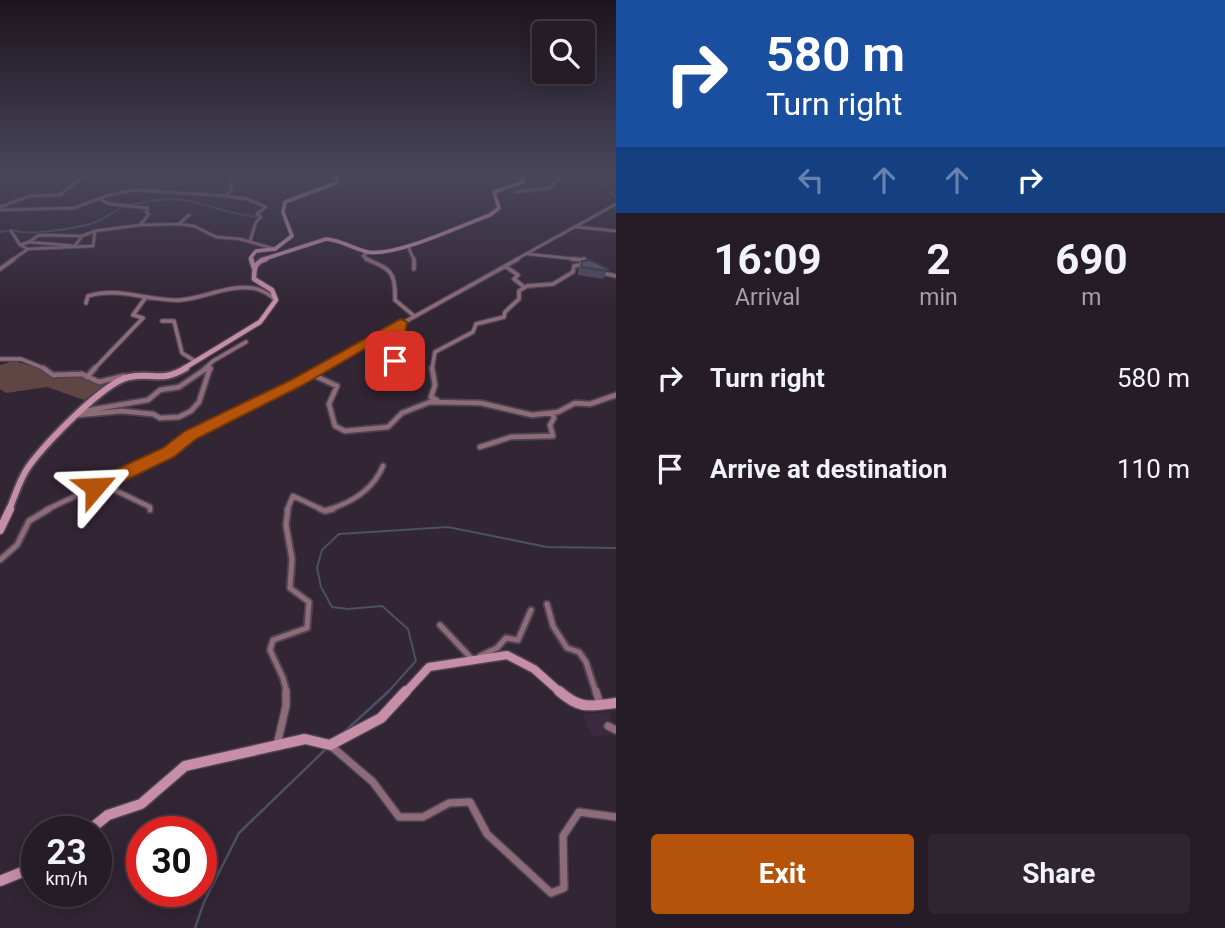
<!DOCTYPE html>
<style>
:root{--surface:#261c27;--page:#2e252f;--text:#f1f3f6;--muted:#a4a1a7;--line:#423a44;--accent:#b45309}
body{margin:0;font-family:Roboto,sans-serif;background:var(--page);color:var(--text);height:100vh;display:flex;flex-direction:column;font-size:26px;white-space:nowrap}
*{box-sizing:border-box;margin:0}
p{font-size:23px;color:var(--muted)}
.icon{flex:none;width:38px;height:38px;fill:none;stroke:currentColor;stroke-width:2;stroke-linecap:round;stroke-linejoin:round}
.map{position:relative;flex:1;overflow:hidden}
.panel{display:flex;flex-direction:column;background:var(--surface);width:609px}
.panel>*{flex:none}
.top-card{background:#1a4fa0;color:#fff;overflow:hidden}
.controls{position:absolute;left:532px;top:21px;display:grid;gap:14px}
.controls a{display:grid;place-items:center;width:63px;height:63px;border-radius:7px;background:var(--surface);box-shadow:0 4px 18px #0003,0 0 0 2px var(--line);font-size:35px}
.speed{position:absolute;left:21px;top:816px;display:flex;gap:14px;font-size:35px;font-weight:700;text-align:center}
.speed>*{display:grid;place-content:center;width:91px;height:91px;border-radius:50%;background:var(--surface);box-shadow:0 4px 18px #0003,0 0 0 2px var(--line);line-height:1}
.speed small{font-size:18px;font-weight:400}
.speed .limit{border:10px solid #d22;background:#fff;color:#111}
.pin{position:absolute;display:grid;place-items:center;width:60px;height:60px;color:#fff;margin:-30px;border-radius:14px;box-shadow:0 4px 10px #0006}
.me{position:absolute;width:77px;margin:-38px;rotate:64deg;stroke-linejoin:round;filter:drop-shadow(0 0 5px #0008)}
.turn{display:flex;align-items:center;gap:24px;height:147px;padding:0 35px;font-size:32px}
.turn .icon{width:91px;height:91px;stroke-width:2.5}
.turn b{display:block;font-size:49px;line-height:60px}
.lanes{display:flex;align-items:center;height:66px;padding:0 35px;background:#0003;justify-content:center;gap:35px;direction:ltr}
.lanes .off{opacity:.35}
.eta{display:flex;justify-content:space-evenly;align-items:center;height:119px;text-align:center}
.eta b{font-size:42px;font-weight:700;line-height:49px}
.cta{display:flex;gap:14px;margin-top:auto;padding:14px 35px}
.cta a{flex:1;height:80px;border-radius:7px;background:var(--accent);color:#fff;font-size:28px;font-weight:700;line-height:80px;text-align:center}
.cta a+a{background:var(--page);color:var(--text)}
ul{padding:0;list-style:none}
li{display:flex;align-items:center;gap:21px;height:91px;padding:0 35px}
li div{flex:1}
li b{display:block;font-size:26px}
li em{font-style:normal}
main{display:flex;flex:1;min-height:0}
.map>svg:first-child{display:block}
</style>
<main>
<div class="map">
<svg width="616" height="928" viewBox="0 0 616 928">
<rect width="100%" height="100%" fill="#322534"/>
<!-- built -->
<path fill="#3b2a3f" d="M609,712L616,735L592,736L583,715Z"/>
<!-- green -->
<path fill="#5f4543" d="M13,361L36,367L55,377H80L107,385L84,400L47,387L6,393L0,389V365Z"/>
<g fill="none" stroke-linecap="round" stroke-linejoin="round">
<!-- stream-far1 -->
<path stroke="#4a5163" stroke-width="2" d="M591,175L616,197
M129,205C149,201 169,197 189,201C213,206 234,216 259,217
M0,232L14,230C25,237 86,227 98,221C107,217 115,211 123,206
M387,693L416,661L408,629L382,606L348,609L332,607L321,587L317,568L322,550L339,534L448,527L547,547L616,548"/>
<!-- stream -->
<path stroke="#4a5163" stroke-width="2.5" d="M342,734L389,691
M195,928L204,902L239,833L328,747"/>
<!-- street-far4 casing -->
<g stroke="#4f4351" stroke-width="4.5">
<path id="street-far4" d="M230,175L232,189L226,196L247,199L266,207L257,214L261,217L256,222L250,241
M516,192L550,188L562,175
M101,200L110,204L148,208L146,212L149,214L140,225
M0,207L30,196L60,195L85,175
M0,210L74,208L109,195L134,190L226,196
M179,224L189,215
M577,227L616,231
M11,231L20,245
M39,235L82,236L75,246L29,242Z
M82,236L95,231L140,225L179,224L194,226L216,237L240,239L275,249
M408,246L414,260
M28,249L93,246L95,232
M368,252L363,256L370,260
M528,254L585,260
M12,260L28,249L20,245L29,242
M515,260L616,204"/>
</g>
<!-- street-far3 casing -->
<g stroke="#4f4351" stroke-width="6">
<path id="street-far3" d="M366,259C390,269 396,271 395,300L413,315
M414,259V269
M572,259L585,260
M505,266L518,275L514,279L523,286
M0,269L14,259
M603,273L616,276
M86,303L88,296C120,286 149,302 181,300C205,298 227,285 252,288C261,289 269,294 276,300
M162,321H174L182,353L195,361
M0,359H21L46,369
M395,361L401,323
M209,366L211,369
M94,369L143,318L133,315L146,297
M204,369L213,361L246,342
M320,369L518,259
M432,369L435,352L473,332L476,324L504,317L505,312L519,299V291L527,286L553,284L573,272L574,266L585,264L584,259"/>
</g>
<!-- street-far2 casing -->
<g stroke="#4f4351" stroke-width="8">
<path id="street-far2" d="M43,368L53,375L82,374L99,382L124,376
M432,368L435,385L431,397L437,400
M311,374L337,386L329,404L335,426L345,431L388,427L402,413L430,402L481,403L532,415L558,412L575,403L590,404L616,395
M87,377L95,368
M84,411L148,400L160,390L179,387L207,368
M79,415L121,411L153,414L160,418L179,417L191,411L199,402L210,368
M480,447L511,437L553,436L550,425L554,418L552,413
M102,484L150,507V510
M46,510L168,452L190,435L324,368
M287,510L293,496L323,510
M327,510C351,503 373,490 383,466"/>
</g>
<!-- street-far1 casing -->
<g stroke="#4f4351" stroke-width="9">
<path id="street-far1" d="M320,509L325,511L333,509
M0,560L17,545L29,521L49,509
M547,604L553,626L567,648L579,652L586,662L596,693
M440,625L472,659
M480,656L497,648L506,638L518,640L531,610
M287,693L283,678L270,650L273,640L307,628L309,602L290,588L292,559L286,525L288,509"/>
</g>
<!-- street casing -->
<g stroke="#4f4351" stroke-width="10">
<path id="street" d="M596,691L600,704
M608,726L616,730
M277,745L286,706V691
M331,746L373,782L399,817H423L449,803L470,802L487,834L551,893L564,888L563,836L579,812L616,817"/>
</g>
<!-- secondary-far4 casing -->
<g stroke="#4f4351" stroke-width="5">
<path id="secondary-far4" d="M252,260L251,257L256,251L275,249L292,236L283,212L285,202L336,183L337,175
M261,260L326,239C341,240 354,249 368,252C396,257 462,225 490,215L499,208L494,192L523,182L522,175"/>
</g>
<!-- secondary-far3 casing -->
<g stroke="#4f4351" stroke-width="7">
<path id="secondary-far3" d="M251,259L254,268
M183,369L260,322L276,300L272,290L254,279C254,268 255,262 266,259"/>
</g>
<!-- secondary-far2 casing -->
<g stroke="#4f4351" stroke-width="10">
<path id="secondary-far2" d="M9,510C15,496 20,478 29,466C45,444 104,382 129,377C154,372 161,383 186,368"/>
</g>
<!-- secondary-far1 casing -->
<g stroke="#4f4351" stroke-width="11">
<path id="secondary-far1" d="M0,530L10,509
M405,693L429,667L507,655L534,669L561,693"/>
</g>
<!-- secondary casing -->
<g stroke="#4f4351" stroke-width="13">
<path id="secondary" d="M559,691C581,710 589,706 616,703
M88,831L108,815L141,804L185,766L305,739L330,745L381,718L406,691
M0,881L37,866"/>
</g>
<!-- street-far4 -->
<use href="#street-far4" stroke="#8d6b79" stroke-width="2.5"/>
<!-- street-far3 -->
<use href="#street-far3" stroke="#8d6b79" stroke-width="3.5"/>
<!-- street-far2 -->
<use href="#street-far2" stroke="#8d6b79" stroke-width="4.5"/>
<!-- street-far1 -->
<use href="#street-far1" stroke="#8d6b79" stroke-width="5"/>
<!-- street -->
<use href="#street" stroke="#8d6b79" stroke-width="7"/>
<!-- secondary-far4 -->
<use href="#secondary-far4" stroke="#c68fa7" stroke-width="3.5"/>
<!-- secondary-far3 -->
<use href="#secondary-far3" stroke="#c68fa7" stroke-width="4.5"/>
<!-- secondary-far2 -->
<use href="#secondary-far2" stroke="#c68fa7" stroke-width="6"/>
<!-- secondary-far1 -->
<use href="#secondary-far1" stroke="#c68fa7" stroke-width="8"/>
<!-- secondary -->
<use href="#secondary" stroke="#c68fa7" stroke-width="10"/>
</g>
<!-- wall -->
<path fill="#4b495a" d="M582,261L608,269L603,279L578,275V270Z"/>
<!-- building -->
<path fill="#575569" stroke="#3d3c4a" stroke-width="2" d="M590,260L608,269V271L582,267V261Z"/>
<!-- sky -->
<linearGradient id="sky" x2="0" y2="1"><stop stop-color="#1c141d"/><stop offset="0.57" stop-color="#49465c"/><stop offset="1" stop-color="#49465c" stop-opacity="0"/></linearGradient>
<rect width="616" height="305" fill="url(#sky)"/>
<!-- route -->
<path fill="#b45309" stroke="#753606" stroke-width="2" d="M401,319L407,322L399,364H390L388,361L394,332L301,386L196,439L174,457L101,492H89L87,487L89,482L163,448L185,431L291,380Z"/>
</svg>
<div class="controls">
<a><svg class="icon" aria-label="search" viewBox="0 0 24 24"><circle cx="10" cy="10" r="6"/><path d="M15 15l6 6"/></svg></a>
</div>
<div class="speed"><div>23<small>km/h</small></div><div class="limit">30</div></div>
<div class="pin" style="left:395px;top:361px;background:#d93025"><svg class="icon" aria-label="arrive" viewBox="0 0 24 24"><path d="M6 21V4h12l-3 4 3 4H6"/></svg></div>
<svg class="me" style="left:95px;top:487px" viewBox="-20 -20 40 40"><path d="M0-17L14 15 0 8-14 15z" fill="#b45309" stroke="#fff" stroke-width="4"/></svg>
</div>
<section class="panel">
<div class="top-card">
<div class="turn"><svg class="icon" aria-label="right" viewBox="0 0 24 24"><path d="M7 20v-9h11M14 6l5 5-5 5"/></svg><div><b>580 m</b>Turn right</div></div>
<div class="lanes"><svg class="icon off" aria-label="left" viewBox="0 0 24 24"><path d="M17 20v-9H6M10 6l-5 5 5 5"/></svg><svg class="icon off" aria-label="ahead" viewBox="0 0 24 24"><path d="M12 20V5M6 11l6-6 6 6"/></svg><svg class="icon off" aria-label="ahead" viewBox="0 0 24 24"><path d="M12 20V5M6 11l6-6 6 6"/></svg><svg class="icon" aria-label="right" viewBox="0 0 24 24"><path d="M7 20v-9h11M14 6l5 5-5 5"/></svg></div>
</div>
<div class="eta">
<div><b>16:09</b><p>Arrival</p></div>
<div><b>2</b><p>min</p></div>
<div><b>690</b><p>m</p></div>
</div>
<ul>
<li><svg class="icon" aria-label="right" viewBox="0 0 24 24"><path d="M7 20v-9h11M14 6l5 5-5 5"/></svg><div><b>Turn right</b></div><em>580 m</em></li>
<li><svg class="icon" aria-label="arrive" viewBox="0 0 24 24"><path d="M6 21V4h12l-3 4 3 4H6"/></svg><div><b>Arrive at destination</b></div><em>110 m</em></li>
</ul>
<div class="cta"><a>Exit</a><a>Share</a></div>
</section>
</main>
